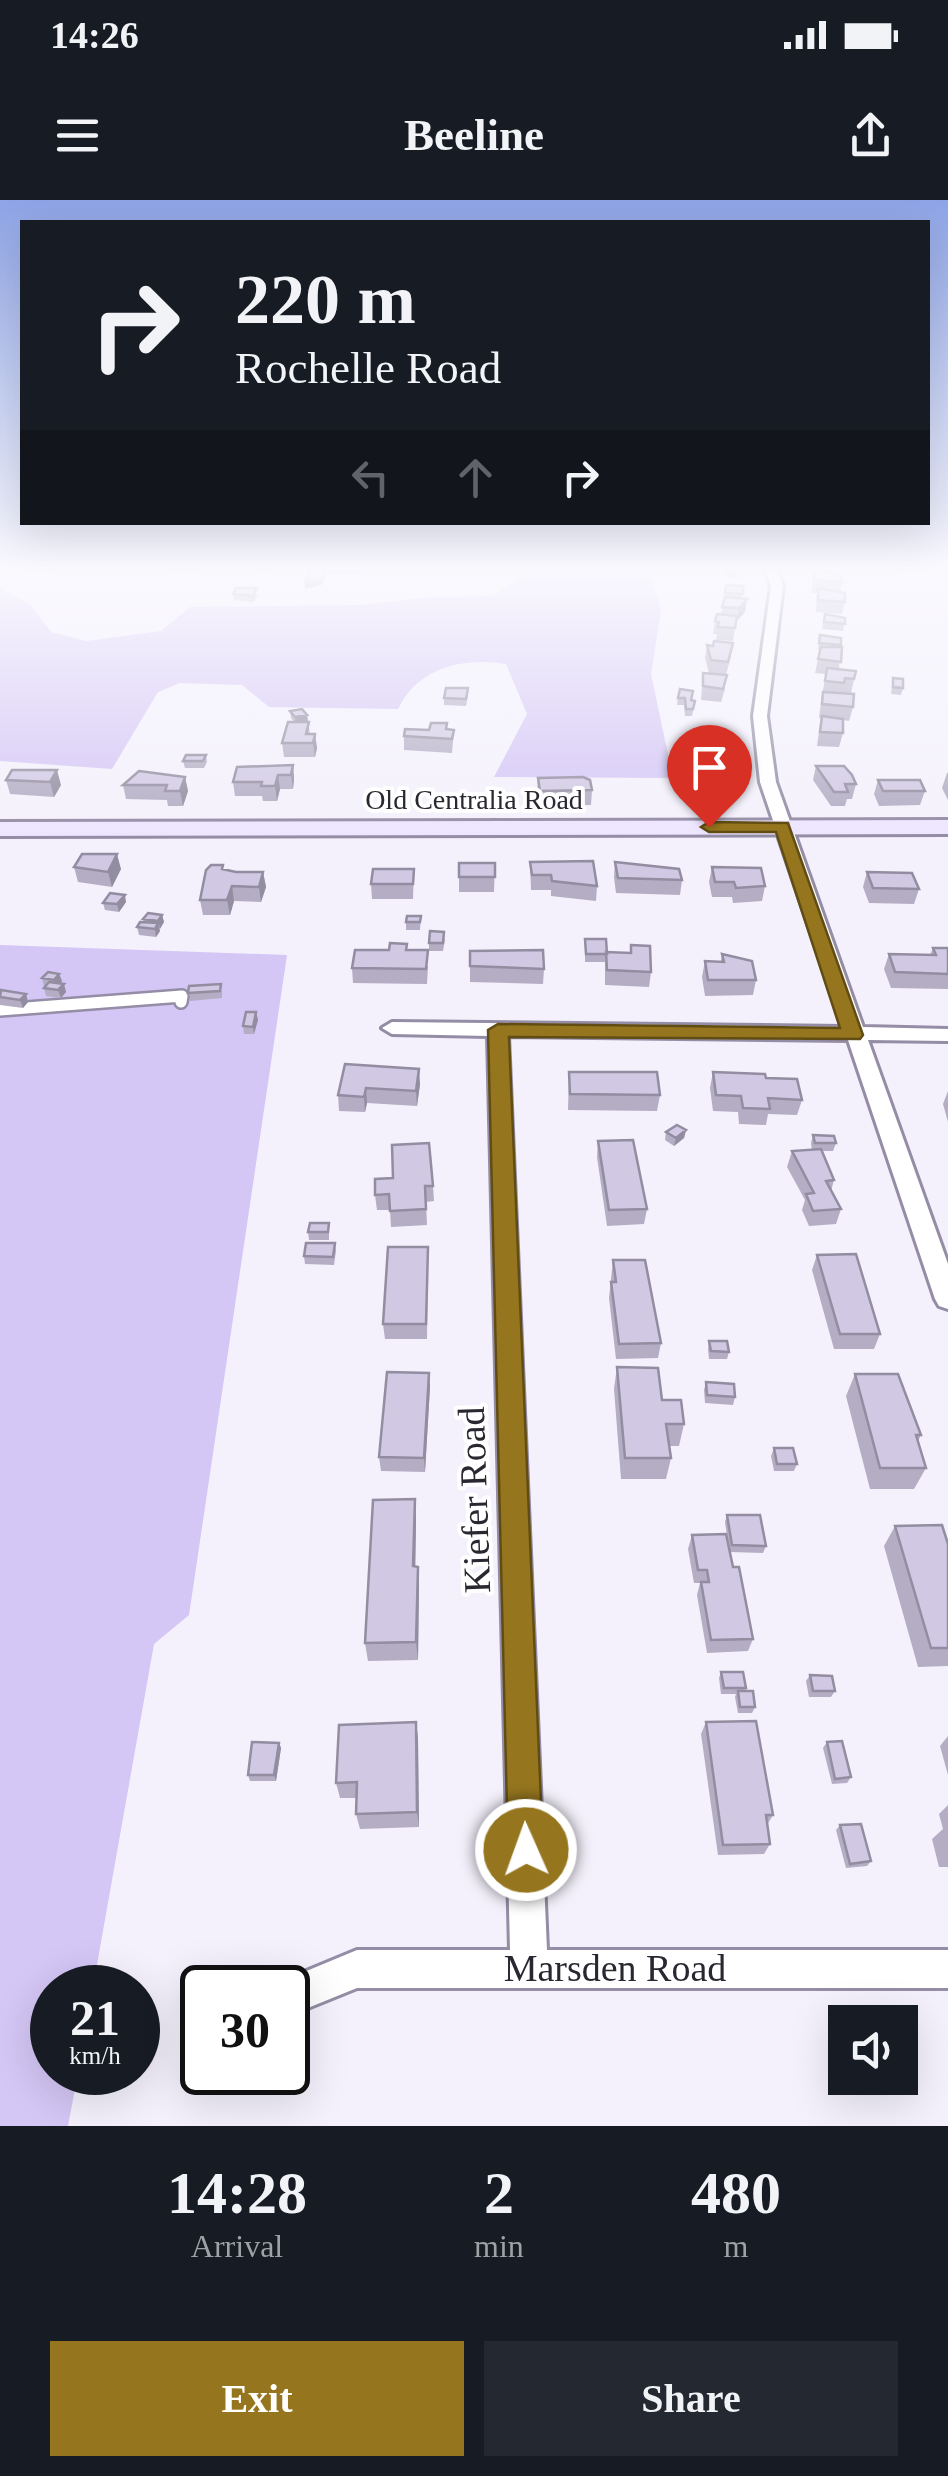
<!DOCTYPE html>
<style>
:root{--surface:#171b24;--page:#242831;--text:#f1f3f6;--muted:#9ea1a6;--accent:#95761e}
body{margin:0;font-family:"Times New Roman",serif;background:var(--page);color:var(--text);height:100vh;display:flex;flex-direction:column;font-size:38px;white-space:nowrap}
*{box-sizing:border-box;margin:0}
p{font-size:32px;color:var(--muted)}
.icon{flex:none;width:55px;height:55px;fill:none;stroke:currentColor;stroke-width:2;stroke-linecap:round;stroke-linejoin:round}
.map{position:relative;height:1926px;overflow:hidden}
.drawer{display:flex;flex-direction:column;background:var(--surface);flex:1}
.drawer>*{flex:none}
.top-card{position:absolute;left:20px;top:20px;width:910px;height:305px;border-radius:0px;box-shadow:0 10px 40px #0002;background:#171b24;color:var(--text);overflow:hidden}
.tools{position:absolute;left:828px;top:1805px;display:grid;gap:20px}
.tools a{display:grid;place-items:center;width:90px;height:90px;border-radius:0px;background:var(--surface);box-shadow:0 10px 40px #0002;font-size:50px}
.speed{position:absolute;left:30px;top:1765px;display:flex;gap:20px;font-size:50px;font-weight:700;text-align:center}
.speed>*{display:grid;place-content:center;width:130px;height:130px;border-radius:50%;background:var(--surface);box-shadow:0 10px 40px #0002;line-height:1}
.speed small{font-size:25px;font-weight:400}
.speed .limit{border:5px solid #111;border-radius:15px;background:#fff;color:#111}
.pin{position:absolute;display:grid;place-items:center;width:85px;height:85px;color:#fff;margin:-102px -42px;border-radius:50% 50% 50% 0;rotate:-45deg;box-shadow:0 0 10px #0007}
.pin .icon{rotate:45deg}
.me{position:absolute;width:110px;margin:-55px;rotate:358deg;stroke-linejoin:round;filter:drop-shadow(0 0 8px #0008)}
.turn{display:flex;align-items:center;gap:35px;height:210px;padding:0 50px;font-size:45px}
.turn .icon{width:130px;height:130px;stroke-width:2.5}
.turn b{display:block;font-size:70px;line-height:85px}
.lanes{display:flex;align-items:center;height:95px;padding:0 50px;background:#0003;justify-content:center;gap:50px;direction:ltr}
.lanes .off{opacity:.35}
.eta{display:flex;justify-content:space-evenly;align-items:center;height:170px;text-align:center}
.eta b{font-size:60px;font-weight:700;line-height:70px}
.cta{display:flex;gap:20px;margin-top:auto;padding:20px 50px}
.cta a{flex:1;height:115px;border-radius:0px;background:var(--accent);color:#fff;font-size:40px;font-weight:700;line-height:115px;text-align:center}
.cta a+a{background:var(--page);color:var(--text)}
.status{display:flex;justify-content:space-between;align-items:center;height:70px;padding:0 50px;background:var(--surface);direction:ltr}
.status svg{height:28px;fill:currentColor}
header{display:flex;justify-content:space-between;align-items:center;height:130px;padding:0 50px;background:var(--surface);font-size:45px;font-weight:700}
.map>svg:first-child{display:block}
</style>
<div class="status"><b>14:26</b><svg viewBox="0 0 49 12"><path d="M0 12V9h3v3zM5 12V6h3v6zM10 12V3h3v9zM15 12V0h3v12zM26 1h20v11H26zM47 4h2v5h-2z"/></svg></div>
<header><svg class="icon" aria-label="menu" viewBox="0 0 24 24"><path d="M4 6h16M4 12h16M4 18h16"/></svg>Beeline<svg class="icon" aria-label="share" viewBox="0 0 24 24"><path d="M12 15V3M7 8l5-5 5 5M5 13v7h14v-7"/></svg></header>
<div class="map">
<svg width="948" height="1926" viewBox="0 0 948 1926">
<rect width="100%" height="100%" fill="#f4f1fc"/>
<!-- green -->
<path fill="#d4c6f5" d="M553,366H649L661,411L651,474L673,578L494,577L527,514L506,464C464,457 418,467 398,509L269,507L242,485L180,483L158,492L112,569L0,561V388L30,404L51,432L87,441L161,431L190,407L360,405L432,397L493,396L534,369Z
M0,745L287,755L189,1415L154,1444L93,1787L52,1788V1872L78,1873L68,1926H0Z"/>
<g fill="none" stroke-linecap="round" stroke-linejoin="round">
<!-- lane casing -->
<g stroke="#948da5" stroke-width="16">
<path id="lane" d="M0,810L182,796L181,802"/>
</g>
<!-- street casing -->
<g stroke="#948da5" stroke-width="6">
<path id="street" d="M764,366H776L783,386L767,516L776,582L863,827L948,829V841L868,840L948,1064V1109L939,1106L935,1099L848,840L508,836L547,1750H948V1788H357L288,1816V1788H273L275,1784L357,1750H510L488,836L392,834L382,828L392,822L843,827L760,582L753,516L771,386Z"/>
</g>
<!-- secondary casing -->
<g stroke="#948da5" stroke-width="6">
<path id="secondary" d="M948,620V634L0,636V622Z"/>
</g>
<!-- lane -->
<use href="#lane" stroke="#fff" stroke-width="11"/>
<!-- street -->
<use href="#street" fill="#fff" fill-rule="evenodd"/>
<!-- secondary -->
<use href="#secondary" fill="#eee5ff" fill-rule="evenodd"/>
</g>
<!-- wall -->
<path fill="#b4adc4" d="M174,366H195L192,372L175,371Z
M249,366H267L264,371Z
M332,366H363L360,375H332Z
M723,366H740L742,372L741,378H726Z
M808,366H826L827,372L842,382L840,392L845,402L842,414L816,412L817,393H812L813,375H811Z
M726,385L743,386L742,398L747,399L745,412L736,421L733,441L716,440L717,434H713L715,421L721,414Z
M233,394H258L254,402L234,400Z
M825,414L845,418L843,431L822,429Z
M820,435L841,438L839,470L856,471L851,493L842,492V493L853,507L849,521L843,520V533L839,547L817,546L821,518H819L822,495L826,474L815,473L820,450H818Z
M707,445L713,446L731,456L726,475L709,473L705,458Z
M703,473L725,489L721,502L701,500Z
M893,478L903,488L901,495L891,494Z
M468,495L466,506L444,505V498Z
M678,498L695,501L692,516H685L684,505H677Z
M290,511L307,515L310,534H315L317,548L315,557H284L282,543L294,522L291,518Z
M447,529L454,530L452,553L404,550V536Z
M206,555L207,562L204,568H185L183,561Z
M708,559L732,579L729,593L706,589Z
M293,565L294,579L293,589H280L277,601H263L262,596H235L233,582Z
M816,566L856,584L852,599H847L845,606H831L813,580Z
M12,570L61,585L54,597L10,594L6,580Z
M947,573H948V600L942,588Z
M185,577L188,591L183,606H168L167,600L126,599L123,585Z
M538,578L592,590L591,605L539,606L537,592Z
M878,580L925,591L920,605L879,606L874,594Z
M530,662L597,686L596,701L551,696V690H531Z
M615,662L682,680L680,695L616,693L614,677Z
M459,663H495L494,692H459Z
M74,667L121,669L112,687L78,682Z
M712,667L765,686L762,701L733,703L732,697H712L709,682Z
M224,669L236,672H263L266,687L261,702L234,701L230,715H203L200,700Z
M414,669L413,699H372L371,684Z
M867,672L919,689L914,704L869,703L863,687Z
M126,702L119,712L105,710L103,703Z
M162,715L164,722L159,729L160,731L156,737L139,735L137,727L144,722L143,719Z
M421,716L420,730H406V722Z
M445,739L443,751H429V743Z
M585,739L606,752L630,753L631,745L651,772L649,787L605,785V762H585Z
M933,748H948V789L891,788L884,769L889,754L930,755Z
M407,750L428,766L427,784L353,783L352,768Z
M470,751L544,769L543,784L470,782Z
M722,754L756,780L753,795L705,796L702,777L705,761H721Z
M59,774L62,781L60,783L66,792L61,798L46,796L42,778Z
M189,786L222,791V798L190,801Z
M0,792L26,794L28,802L23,808L0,805Z
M256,812L258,820L254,834H244L243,826Z
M345,864L420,884L417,906L367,903L365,912L339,911L338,895Z
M569,872L660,895L657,911L568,910Z
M713,872L766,878L802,900L797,915L768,914L766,925L739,924L738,912L713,911L710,888Z
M948,891V922L943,904Z
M686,930L684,938L674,946L665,940L666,932Z
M813,935L836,943L833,951H822L834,980L831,991L841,1009L836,1024L809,1026L802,1010L805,1000L787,967L792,951L812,950L811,943Z
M598,941L647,1009L644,1024L607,1026L597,957Z
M433,986L434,1001L426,1002L427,1025L391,1027L390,1010H377L375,995Z
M329,1023V1040H309L308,1032Z
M335,1043L336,1051L334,1065L305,1064L304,1056Z
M428,1047L427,1139H385L383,1124Z
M817,1055L880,1134L874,1149H834L812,1070Z
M613,1060L661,1143L658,1158L616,1159L609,1098Z
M709,1141L729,1152L727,1159H709L708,1149Z
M617,1167L662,1200L684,1224L679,1246H669L671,1258L666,1279H621L614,1189Z
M429,1173L430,1187L425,1272L381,1271L379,1257Z
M855,1174L921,1235L918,1241L926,1268L914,1289H870L846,1196Z
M706,1182L735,1197L733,1205L705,1203L704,1190Z
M774,1248L797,1264L794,1271H774L771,1256Z
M415,1299L416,1320L415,1367L419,1386L418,1460L368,1461L365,1443Z
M727,1315L766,1346L763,1353L730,1352L753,1439L748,1451L707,1453L697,1395L700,1383H694L688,1349L692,1335L728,1343L725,1322Z
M895,1326L948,1344V1466L918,1467L884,1346Z
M721,1472L746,1488L744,1491L755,1507L752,1513H738L735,1497L736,1494H721L719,1478Z
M810,1475L835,1491L831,1497H809L806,1481Z
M416,1522L418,1539L419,1627L360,1629L356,1614L357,1598H340L336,1583Z
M706,1522L773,1615L767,1625L770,1644L764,1654L718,1655L701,1534Z
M948,1536V1575L940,1546Z
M827,1542L851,1577L847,1583L832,1584L823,1548Z
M279,1543L281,1548L276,1581H250L248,1575Z
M948,1605V1667H939L932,1639L943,1629L939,1614Z
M840,1625L871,1661L867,1666L846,1668L836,1630Z"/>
<!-- shaded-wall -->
<path fill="#928da0" d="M325,371V377L322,385L305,389V383Z
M747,399L745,412L737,421L739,408Z
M307,515L308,522L296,524L295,517Z
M315,534L317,548L315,557L313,543Z
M293,565L294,579L293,589L291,575Z
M57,570L61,585L54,597L50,582Z
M278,575L280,589L277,601L275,586Z
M185,577L188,591L183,606L180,591Z
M117,654L121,669L112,687L108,672Z
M263,672L266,687L261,702L259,687Z
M232,686L234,701L230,715L227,700Z
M125,695L126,702L119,712L117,704Z
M162,715L164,722L160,729L158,721Z
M158,723L160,731L156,737L155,729Z
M59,774L62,781L57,788L54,780Z
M64,784L66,792L61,798L58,790Z
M26,794L28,802L23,808L20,800Z
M256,812L258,820L254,834L253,827Z
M419,869L420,884L417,906L416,891Z
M366,888L367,903L365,912L364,897Z
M686,930L684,938L674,946L676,938Z
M429,1173L430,1187L425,1272L424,1258Z
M415,1299L416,1320L415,1386L413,1366Z
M418,1367L419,1386L418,1460L416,1442Z
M416,1522L418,1539L419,1627L417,1612Z
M279,1543L281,1548L276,1581L274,1575Z"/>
<!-- building -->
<path fill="#d1c9e4" stroke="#928da0" stroke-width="2.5" d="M724,366H740L742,372H727Z
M811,366H826L828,369H812Z
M815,369L841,376L842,382L814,380Z
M310,371H325L322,379L305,383Z
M726,385L743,386V394L725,393Z
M236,388H257L253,396L233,394Z
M818,388L845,393V402L818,400Z
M725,397L747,399L739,408L722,407Z
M717,414L737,416L735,428L718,427L719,422L715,421Z
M825,414L845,418V424L824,422Z
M820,435L841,438V445L819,443Z
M714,441L733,443L728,462L711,460L707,445L713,446Z
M821,447H842L841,462L818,459Z
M827,468L856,471L854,479L845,478L844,483L825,481Z
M703,473L727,475L723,489L703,486Z
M893,478L903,479V488L893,487Z
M446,488H468L466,499L444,498Z
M680,489L693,491L691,500L695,501L693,509H686L685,498H678Z
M823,492L854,494L853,507L822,504Z
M302,509L307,515L295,517L290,511Z
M822,516L843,519V533L820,532Z
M288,522H309L306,534H315L313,543H282Z
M431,523H447L446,529L454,530L452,539L404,536L405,529L429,530Z
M186,555H206L203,561H183Z
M708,559L728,560L732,579L708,575Z
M293,565L291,575H278L275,586H261L262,582H233L237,567Z
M816,566H844L852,575L856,584H845L848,592H834Z
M12,570H57L50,582L6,580Z
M139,571L185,577L180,591H165L167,585H123Z
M583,577L590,580L592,590L540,591L538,578Z
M878,580H920L925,591H883Z
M82,654H117L108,672L74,667Z
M593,661L597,686L552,681L551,675H532L530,662Z
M615,662L679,669L682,680L618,678Z
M459,663H495V677H459Z
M211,665H223L222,669L236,672H263L259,687L232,686L227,700H200L206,670Z
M712,667L761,668L765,686L736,688L734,682H715Z
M373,669H414L413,684H371Z
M867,672L912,673L919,689L873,688Z
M110,693L125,695L117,704L103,703Z
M148,713L162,715L158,721L143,719Z
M407,716H421L420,722H406Z
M140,722L158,723L155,729L137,727Z
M430,731L444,732L443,743H429Z
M585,739H606L607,754H586Z
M390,743L407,744L406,750H428L426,769L352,768L355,750H389Z
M631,745L650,746L651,772L607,770L606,752L631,753Z
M933,748H948V774L895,772L889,754L936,755Z
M543,750L544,769L470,766V751Z
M722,754L752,761L756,780H708L705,761L724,762Z
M48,772L59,774L54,780L42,778Z
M49,782L64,784L58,790L44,788Z
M221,784L220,791L188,793L189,786Z
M1,790L26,794L20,800L0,797Z
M246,812H256L253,827L243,826Z
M345,864L419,869L416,891L366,888L364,897L338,895Z
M569,872H657L660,895L570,894Z
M713,872L765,874L766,878L797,879L802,900L768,898L770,909L743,908L741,896L716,895Z
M677,925L686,930L676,938L666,932Z
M813,935L834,936L836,943H815Z
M633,940L647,1009L609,1010L598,941Z
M429,943L433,986H425L426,1009L390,1011L389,994L375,995V979L393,978L392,945Z
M821,949L834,980L826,981L841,1009L813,1011L806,994L814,993L792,951Z
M310,1023H329L328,1032H308Z
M306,1043H335L333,1057L304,1056Z
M388,1047H428L426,1124H383Z
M856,1054L880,1134H840L817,1055Z
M613,1060H645L661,1143L619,1144L611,1082H616Z
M709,1141H727L729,1152L711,1151Z
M617,1167L658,1168L662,1200H681L684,1224H666L671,1258H625Z
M387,1172L429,1173L424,1258L379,1257Z
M855,1174H898L921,1235H916L926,1268H880Z
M706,1182L734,1184L735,1197L707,1195Z
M774,1248H793L797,1264H777Z
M415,1299L413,1366L418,1367L416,1442L365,1443L373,1300Z
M727,1315H760L766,1346L732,1345Z
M942,1325L948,1344V1448H931L895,1326Z
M726,1334L733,1367H739L753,1439L711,1440L701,1382H709L707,1370H698L692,1335Z
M721,1472H743L746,1488H724Z
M810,1475L832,1476L835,1491H813Z
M738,1491H753L755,1507H740Z
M756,1521L773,1615H766L770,1644L723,1645L706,1522Z
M416,1522L417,1612L356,1614L357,1582L336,1583L339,1525Z
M842,1541L851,1577L835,1579L827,1542Z
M252,1542L279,1543L274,1575H248Z
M861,1624L871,1661L850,1664L840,1625Z"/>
<!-- sky -->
<linearGradient id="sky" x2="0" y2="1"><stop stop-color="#8ea4e6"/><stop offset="0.58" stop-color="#faf9fe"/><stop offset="1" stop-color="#faf9fe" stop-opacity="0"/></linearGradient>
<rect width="948" height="636" fill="url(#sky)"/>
<!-- route -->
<path fill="#95761e" stroke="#614d14" stroke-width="2.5" d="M788,623L863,835L860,839L509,837L543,1650L538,1663L526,1668L513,1663L508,1650L488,830L498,824L840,828L776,632H709L701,627L709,622Z"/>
<g text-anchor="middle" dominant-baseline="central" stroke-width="8" stroke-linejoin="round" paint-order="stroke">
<!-- far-street labels -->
<g font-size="28" fill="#2a2731" stroke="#fff">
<text x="474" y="599">Old Centralia Road</text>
</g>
<!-- near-street labels -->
<g font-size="38" fill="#2a2731" stroke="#fff">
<text transform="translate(474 1300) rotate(-92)">Kiefer Road</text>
<text x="615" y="1768">Marsden Road</text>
</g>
</g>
</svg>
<div class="tools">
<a><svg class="icon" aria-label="sound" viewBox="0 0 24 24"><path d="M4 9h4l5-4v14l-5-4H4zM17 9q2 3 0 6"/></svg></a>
</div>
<div class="speed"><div>21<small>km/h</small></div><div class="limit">30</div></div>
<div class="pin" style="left:709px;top:627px;background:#d93025"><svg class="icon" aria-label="arrive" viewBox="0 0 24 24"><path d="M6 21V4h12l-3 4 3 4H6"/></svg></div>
<svg class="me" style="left:526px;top:1650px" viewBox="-20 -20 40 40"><circle r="17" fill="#95761e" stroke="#fff" stroke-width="3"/><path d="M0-11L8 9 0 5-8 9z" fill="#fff"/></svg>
<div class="top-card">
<div class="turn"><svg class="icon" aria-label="right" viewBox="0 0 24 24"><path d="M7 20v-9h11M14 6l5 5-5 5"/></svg><div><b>220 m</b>Rochelle Road</div></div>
<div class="lanes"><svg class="icon off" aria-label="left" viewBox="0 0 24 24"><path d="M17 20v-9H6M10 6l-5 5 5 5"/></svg><svg class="icon off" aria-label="ahead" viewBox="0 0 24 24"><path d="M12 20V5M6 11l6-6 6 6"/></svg><svg class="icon" aria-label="right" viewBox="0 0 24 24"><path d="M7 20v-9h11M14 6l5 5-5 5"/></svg></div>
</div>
</div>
<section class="drawer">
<div class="eta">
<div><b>14:28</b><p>Arrival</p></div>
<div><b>2</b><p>min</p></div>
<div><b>480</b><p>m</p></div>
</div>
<div class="cta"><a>Exit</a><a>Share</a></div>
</section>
